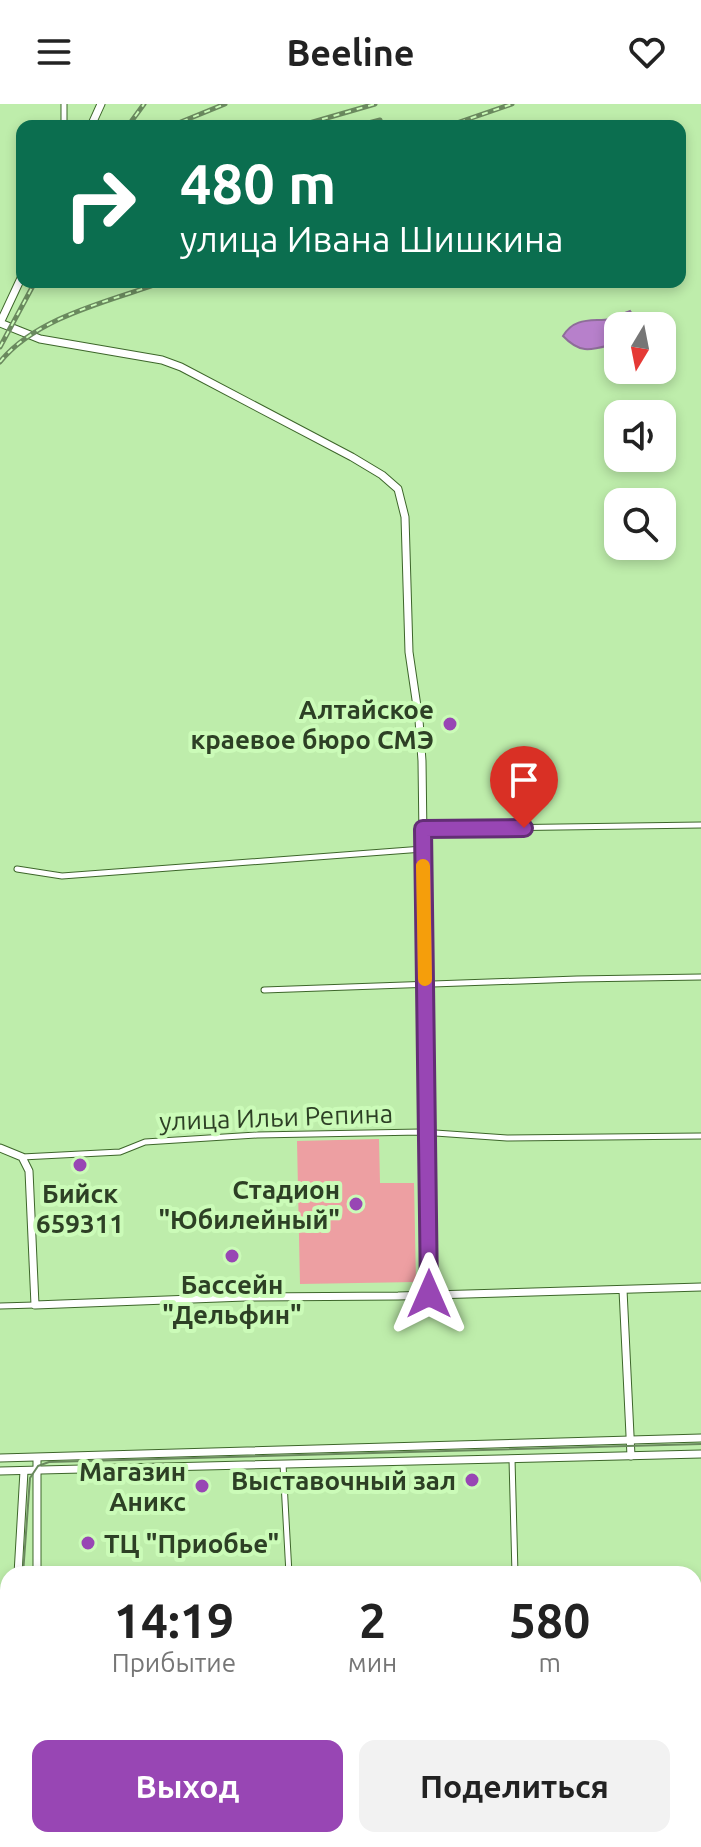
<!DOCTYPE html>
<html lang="ru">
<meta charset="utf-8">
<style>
:root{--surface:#fff;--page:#f2f2f2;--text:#222;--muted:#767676;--accent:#9846b4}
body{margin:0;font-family:Ubuntu,sans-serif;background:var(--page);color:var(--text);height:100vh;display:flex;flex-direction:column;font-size:30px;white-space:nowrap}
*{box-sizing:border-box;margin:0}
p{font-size:26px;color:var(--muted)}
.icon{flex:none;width:44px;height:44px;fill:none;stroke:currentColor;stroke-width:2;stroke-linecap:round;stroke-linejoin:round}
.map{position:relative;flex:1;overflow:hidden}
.details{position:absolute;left:0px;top:1462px;width:702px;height:282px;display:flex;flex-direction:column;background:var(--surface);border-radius:24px 24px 0 0;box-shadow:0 4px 12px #0003}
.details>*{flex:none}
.hud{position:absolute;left:16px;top:16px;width:670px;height:168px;border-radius:16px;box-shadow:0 4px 12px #0003;background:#0b6e4f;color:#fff;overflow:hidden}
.needle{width:52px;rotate:190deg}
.fabs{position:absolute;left:604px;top:208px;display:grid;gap:16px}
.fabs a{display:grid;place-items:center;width:72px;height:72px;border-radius:16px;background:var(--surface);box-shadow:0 4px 12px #0003;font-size:40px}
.pin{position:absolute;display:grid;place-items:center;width:68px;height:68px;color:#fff;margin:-82px -34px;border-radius:50% 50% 50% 0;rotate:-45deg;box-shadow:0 0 8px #0007}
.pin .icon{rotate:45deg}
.me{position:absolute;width:88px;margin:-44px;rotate:0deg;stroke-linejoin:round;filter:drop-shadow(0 0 6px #0008)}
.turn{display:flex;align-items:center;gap:28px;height:168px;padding:0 32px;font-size:36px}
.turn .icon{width:104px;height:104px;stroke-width:2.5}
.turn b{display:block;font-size:56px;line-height:68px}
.eta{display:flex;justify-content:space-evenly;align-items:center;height:136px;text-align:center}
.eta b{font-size:48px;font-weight:600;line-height:56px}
.button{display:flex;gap:16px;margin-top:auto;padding:16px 32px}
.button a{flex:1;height:92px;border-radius:16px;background:var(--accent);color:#fff;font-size:32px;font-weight:600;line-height:92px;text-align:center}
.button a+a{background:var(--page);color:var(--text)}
header{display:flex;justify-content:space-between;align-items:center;height:104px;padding:0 32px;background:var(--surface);font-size:36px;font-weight:600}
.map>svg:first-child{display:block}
</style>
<header><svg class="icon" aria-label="menu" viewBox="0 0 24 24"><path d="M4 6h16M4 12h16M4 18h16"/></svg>Beeline<svg class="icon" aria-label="heart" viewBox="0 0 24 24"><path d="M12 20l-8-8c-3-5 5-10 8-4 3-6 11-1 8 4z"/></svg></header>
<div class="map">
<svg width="701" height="1743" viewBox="0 0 701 1743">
<rect width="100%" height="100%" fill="#beedab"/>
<!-- green -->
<path fill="#ed9fa2" d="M379,1035L380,1079H414L416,1178L300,1180L297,1037Z"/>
<!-- water -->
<path fill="#b780cb" stroke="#8e6d99" stroke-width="2" d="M630,207L639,220L618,222V239C593,245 582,252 563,232C575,212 593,218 611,215C617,213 624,209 630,207Z"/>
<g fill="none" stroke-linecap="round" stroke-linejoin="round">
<!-- minor casing -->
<g stroke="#3d662a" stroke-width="7">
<path id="minor" d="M64,0V22
M423,725L701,721
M17,765L62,772L423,745
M264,886L577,875L701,873
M22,1053L120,1048L145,1038L257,1031L421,1028L507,1034L701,1032
M0,1202L35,1201
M512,1355L515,1470
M283,1360L289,1470
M694,1631H701
M525,1743V1736"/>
</g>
<!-- tertiary casing -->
<g stroke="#3d662a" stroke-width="9">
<path id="tertiary" d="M91,22L101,0
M0,219L40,235L162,256L181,263L352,353L382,371L398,385L405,413L409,548L419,616L422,657L429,1190
M0,219L22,172
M0,1044L22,1053L29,1067L35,1201L245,1193L398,1192L701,1183
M623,1186L631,1352
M18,1470L24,1367
M37,1470V1354
M13,1736L14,1743
M39,1736V1743"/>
</g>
<!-- secondary casing -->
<g stroke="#3d662a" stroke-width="9">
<path id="secondary" d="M0,1354L701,1334
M0,1367L701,1350"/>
</g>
<!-- minor -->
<use href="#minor" stroke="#fff" stroke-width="5"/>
<!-- tertiary -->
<use href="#tertiary" stroke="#fff" stroke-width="7"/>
<!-- secondary -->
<use href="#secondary" stroke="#fff" stroke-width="7"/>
<!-- tram -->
<path stroke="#6a895e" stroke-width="2" d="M23,1470L30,1374L38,1362L49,1358L701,1340
M18,1736L19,1743"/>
<!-- rail casing -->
<g stroke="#6a895e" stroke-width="5">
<path id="rail" d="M128,22L144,0
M171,22L225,0
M299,22L375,0
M357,22L380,16
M448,22L512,0
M0,243L35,178
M0,258C36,213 110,197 163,178"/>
</g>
<!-- rail -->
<use href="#rail" stroke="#cbfbb8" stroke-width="2" stroke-dasharray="6" stroke-linecap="butt"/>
</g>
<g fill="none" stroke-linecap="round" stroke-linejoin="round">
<!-- route casing -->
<g stroke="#632e75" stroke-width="20">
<path id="route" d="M429,1190L423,725L524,724"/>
</g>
<!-- route -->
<use href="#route" stroke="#9846b4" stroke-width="14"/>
<!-- slow -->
<path stroke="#f59e0b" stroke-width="14" d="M423,762L425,875"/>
</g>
<!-- markers -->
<g fill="#9846b4" stroke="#cbfbb8" stroke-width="3">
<circle cx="450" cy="620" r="8"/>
<circle cx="80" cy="1061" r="8"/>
<circle cx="356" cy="1100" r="8"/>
<circle cx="232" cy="1152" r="8"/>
<circle cx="472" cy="1376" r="8"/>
<circle cx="202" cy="1382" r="8"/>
<circle cx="88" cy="1439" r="8"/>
</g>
<g text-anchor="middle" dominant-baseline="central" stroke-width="8" stroke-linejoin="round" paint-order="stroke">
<!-- poi labels -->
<g font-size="26" font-weight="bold" fill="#2d4025" stroke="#cbfbb8" text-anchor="end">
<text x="434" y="605">Алтайское<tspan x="434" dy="30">краевое бюро СМЭ</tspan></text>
<text x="340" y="1085">Стадион<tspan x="340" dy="30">"Юбилейный"</tspan></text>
<text x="80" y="1089" text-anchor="middle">Бийск<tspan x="80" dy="30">659311</tspan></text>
<text x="232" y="1180" text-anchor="middle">Бассейн<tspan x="232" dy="30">"Дельфин"</tspan></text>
<text x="186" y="1367">Магазин<tspan x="186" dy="30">Аникс</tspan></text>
<text x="456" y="1376">Выставочный зал</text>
<text x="104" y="1439" text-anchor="start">ТЦ "Приобье"</text>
</g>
<!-- street labels -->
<g font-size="26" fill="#2d4025" stroke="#cbfbb8">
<text transform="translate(276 1013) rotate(-2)">улица Ильи Репина</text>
</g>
</g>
</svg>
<div class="fabs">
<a><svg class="needle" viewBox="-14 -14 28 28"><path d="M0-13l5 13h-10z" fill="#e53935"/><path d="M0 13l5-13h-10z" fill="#767676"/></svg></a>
<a><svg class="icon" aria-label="sound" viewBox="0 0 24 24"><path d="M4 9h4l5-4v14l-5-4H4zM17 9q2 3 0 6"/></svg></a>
<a><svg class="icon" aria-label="search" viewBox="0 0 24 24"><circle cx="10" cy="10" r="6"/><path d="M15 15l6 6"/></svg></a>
</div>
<div class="pin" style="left:524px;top:724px;background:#d93025"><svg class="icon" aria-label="arrive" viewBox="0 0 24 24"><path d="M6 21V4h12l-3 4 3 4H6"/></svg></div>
<svg class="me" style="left:429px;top:1190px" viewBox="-20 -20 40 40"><path d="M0-17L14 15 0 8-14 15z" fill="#9846b4" stroke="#fff" stroke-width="4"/></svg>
<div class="hud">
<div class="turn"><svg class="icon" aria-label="right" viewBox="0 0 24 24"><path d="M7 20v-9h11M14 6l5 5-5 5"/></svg><div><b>480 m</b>улица Ивана Шишкина</div></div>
</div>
<section class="details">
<div class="eta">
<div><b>14:19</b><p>Прибытие</p></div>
<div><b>2</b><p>мин</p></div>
<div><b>580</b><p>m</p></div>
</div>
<div class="button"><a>Выход</a><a>Поделиться</a></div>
</section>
</div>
